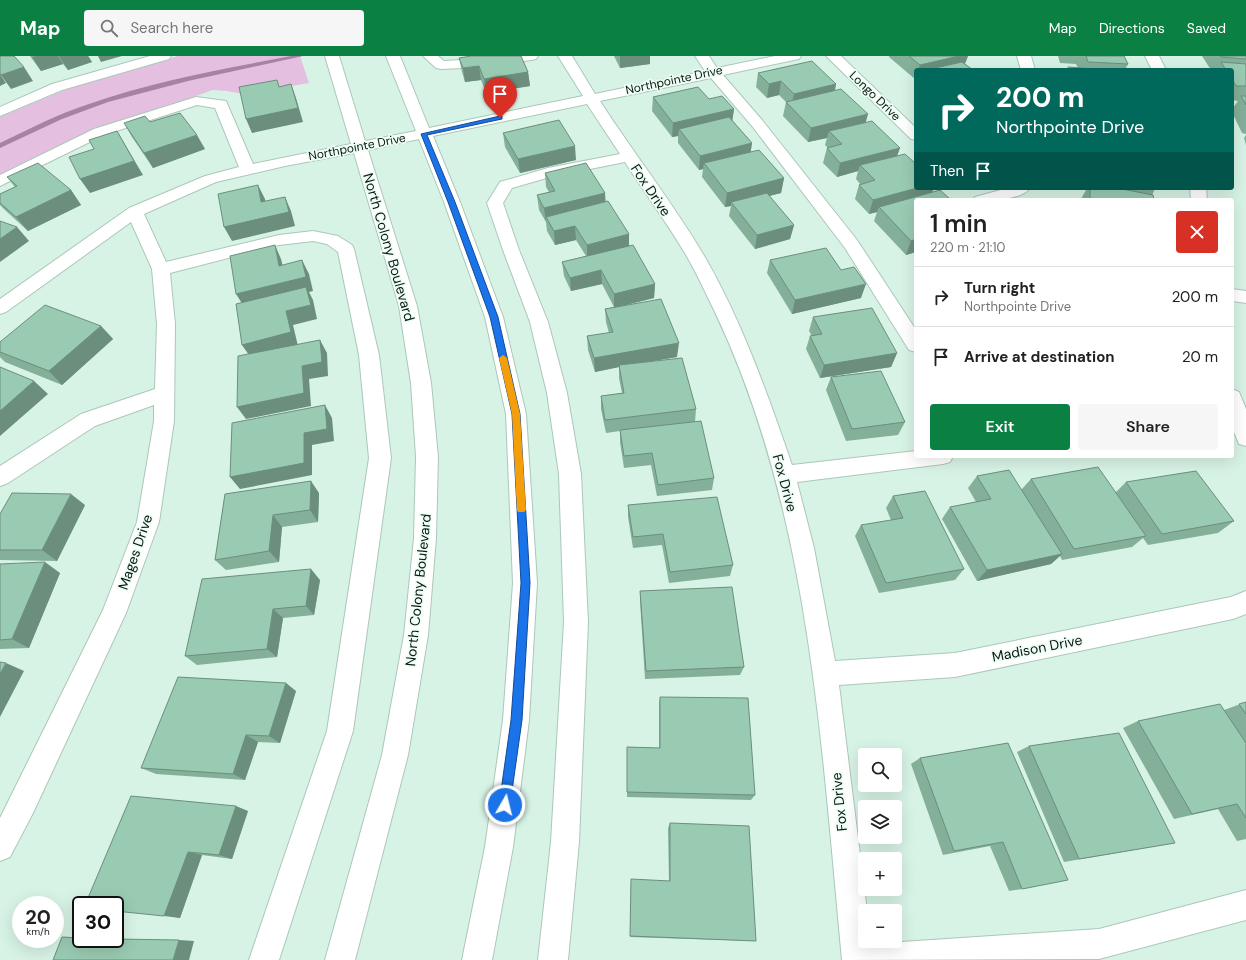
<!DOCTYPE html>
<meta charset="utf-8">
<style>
:root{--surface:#fff;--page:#f6f6f6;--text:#222;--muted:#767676;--line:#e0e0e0;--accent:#0b8043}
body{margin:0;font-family:"DM Sans",sans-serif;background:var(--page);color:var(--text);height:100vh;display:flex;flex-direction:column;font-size:15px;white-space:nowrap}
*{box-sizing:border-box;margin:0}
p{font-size:13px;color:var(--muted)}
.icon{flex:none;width:22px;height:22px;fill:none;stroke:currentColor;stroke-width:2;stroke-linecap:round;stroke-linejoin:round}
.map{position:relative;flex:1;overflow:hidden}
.sheet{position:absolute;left:914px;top:142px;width:320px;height:260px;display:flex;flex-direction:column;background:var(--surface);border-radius:4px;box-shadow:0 4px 16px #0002}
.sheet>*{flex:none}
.hud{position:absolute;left:914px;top:12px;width:320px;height:122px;border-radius:4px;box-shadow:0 4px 16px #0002;background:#00695c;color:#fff;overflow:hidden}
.controls{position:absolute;left:858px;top:692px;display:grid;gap:8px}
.controls a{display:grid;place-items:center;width:44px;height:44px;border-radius:4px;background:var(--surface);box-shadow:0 4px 16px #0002;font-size:20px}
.speed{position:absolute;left:12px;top:840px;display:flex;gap:8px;font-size:20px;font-weight:700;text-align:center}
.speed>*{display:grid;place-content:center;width:52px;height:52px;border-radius:50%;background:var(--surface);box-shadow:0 4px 16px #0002;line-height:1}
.speed small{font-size:10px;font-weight:400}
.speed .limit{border:2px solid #111;border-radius:6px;background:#fff;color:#111}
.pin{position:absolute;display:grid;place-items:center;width:34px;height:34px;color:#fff;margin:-41px -17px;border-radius:50% 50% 50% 0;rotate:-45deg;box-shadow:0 0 4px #0007}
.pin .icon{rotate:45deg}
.me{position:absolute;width:44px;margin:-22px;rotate:8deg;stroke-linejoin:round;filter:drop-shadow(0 0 3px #0008)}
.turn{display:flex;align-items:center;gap:14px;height:84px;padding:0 16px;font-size:18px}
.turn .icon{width:52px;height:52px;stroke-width:2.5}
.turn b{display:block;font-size:28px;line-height:34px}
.then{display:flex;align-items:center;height:38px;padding:0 16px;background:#0003;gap:8px;font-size:15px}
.round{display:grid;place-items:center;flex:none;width:42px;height:42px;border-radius:4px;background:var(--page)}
.summary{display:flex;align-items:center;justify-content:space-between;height:68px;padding:0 16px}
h1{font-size:24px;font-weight:600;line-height:30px}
.primary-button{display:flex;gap:8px;margin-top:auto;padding:8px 16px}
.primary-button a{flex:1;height:46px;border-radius:4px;background:var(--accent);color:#fff;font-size:16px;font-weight:600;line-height:46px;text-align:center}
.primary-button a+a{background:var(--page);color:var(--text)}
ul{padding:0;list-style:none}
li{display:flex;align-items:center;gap:12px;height:60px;padding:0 16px;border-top:1px solid var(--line)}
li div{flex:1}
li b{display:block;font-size:15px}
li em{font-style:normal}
header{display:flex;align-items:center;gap:24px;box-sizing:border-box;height:56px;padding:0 20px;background:var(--accent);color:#fff}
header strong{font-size:19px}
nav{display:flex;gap:22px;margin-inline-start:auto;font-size:14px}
.search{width:280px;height:36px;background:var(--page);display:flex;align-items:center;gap:10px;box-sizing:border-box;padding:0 14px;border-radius:4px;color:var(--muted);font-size:15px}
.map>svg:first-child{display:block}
</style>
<header>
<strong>Map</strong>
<div class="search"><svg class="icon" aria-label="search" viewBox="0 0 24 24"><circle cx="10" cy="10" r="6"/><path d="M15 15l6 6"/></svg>Search here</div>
<nav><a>Map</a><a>Directions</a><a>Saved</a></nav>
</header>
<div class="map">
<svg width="1246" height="904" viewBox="0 0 1246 904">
<rect width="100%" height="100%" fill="#d7f3e5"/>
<!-- green -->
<path fill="#e4bfdf" d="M178,0H300L309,27L243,38L227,35L213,34L154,55L0,123V61L77,29Z"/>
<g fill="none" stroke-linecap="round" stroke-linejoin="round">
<!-- stream -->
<path fill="#a783a3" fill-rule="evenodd" d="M291,0H303L188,25L108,46L62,63L0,92V87C29,73 58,58 89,48C154,25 223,13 291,0Z"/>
<!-- minor casing -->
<g stroke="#acc7b9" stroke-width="2">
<path id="minor" d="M150,0H171L169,3L62,34L0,60V51L52,28Z
M325,0H339L365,85L416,75L386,0H400L429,72L583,40L558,0H572L595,38L705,15L695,0H709L717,12L775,0H801L799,3L794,4L723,19L762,64L857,184L916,274V296L909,294L845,192L752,70L711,22L600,45C634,98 674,148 706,203C743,268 768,339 792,409L916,395V400H953L950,406L943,408L797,426L814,492L835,605L955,597L1231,541L1246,535V558L1233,563L955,621L839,629L867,855H865V885H870L871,888L1099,873L1246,834V864L1099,903L842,904C821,686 810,455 714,254C704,234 695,213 683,194C665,164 644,136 625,106L550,121L512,132L503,147L519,194L548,266L567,337L581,418L588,566L579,786L568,904H538L551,786L564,566L559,418L547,337L530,266L503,194L487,147L500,126L548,112L620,98L587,48L433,80L460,146L503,261L526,358L537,527L529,664L513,791L492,904H462L485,791L503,664L513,527L506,358L485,261L444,146L419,83L368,94L417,250L431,327L438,401L436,482L428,579L408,699L355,904H325L382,699L404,579L414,482L416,401L411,327L399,250L354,97L285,110L216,126L144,158L166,206L279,179L313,175L338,180L352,189L354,193L379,299L391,402L353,675L279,904H249L327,675L369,402L359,299L338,196L327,188L313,185L279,189L170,217L175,268L174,365L159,466L126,557L33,757L10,801L0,805V762L103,554L137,466L154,365V349L95,370L8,427L0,430V410L81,358L155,333L157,268L152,213L131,166L6,256L0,258V243L129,152L205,120L239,111L215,52L197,49L104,79L0,130V119L94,73L196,41L226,45L253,108L351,88Z
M423,0H438L444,5C475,3 506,0 538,0L536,3L531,4L484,11L441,13L436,12Z
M826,0H841L916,72V84L911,83Z
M1017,0H1031L1035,14H1021Z
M1145,0H1159L1166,14H1152Z
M1008,132H1030C1021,145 988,144 973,144L975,141Z
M1190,132H1206L1207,144H1191Z
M1232,233L1246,235V247L1232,245Z
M1232,333L1239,336L1246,353V390L1239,388L1232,371Z"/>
</g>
<!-- minor -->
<use href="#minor" fill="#fff" fill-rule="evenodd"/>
</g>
<!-- wall -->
<path fill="#84af99" d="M30,0H88L92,6L68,14L63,8L41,15Z
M614,0H650V8L620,12Z
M889,0H968L965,8L973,14H916V23H915L889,1Z
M1058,0H1124L1128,8L1125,14H1067L1068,11L1078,12L1076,8L1060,7Z
M1202,0H1246V78L1242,77L1232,56V53L1238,45L1232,44V14H1211Z
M459,2L528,16L530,30L486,37L481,24L465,26L462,16Z
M758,17L836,28L835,35L897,100L916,132H934L932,137L916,196L906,199L874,165L877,156L869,158L855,143L859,129L860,128L856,123L858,115L837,121L823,107L827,92H828L825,89L827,82L808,86L783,60L786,46L779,39L767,42L756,31Z
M653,41L709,43L734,53L732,64L752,87L750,96L784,122L781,137L769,140L794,169L790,183L755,193L729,160L731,150L725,151L702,121L703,113L699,114L678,87V80L672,81L652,55Z
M150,66L205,93L153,112L132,81L124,67Z
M503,77L576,104L520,117L505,91Z
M1246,79V89L1244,82Z
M545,117L606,146L629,190L655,228L654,242L621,250L677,301L652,305L696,353L695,366L714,422L712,434L657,440L651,409L624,412L620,386V375L606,377L601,353V340L622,337L619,322V311L595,316L588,294L587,280L609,277L606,266L605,253L614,251L602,228L571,235L564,220L562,206L586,200L576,184L555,189L547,175L546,166L539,154L537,139L549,136L546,131Z
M7,121L71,134L81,149L28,175L6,155L0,149V138L15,131Z
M1080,132H1150L1155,133L1152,139L1154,144H1082V141L1086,134L1080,133Z
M770,204L861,242L792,258L767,217Z
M813,261L897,297L891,311L820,322L806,293L810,280H812L809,275Z
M101,270L113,283L62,329L5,306L0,301V286Z
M831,321L905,366L898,379L846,385L826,334Z
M977,420L1021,434L1031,423L1116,436L1126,426L1234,465L1218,477L1148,489L1143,482L1132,491L1062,504L1060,500L1051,508L977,525L942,463L950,451L976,446L968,432Z
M319,437L318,466L282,471L279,506L226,514L215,504L225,438Z
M893,440L964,513L955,524L879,537L855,480L861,469L891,464L886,452Z
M85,449L57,505L0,504V458Z
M628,449L733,509L730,520L669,527L662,489L633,492L628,461Z
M0,508L60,517L29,592L0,593Z
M320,524L314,559L283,562L277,601L197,609L185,600Z
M640,535L744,611L740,619L645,623L640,545Z
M296,635L280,687L258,686L245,724L156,718L141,712Z
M660,641L755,739L751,744L627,741V691L659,692V648Z
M1246,646V783L1237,785L1218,753L1174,763L1123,672L1138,665L1224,654Z
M1008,687L1022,833L1009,835L990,790L943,799L911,708L920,702Z
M1029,690L1175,787L1064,806L1017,696Z
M248,755L232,803L202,799L180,862L115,849Z
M670,767L756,885L630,881L631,826L669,825L668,772Z"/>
<!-- shaded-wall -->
<path fill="#6b8e7d" d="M36,0H58L63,8L41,15L32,1Z
M59,0H88L92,6L68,14Z
M98,0H122L101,6Z
M620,0H650V8L620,12Z
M959,0H968L963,12L953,14H918L920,9Z
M479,10L481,24L465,26L463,12Z
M24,11L33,25L11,33L1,19Z
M528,16L530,30L486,37L484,23Z
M0,18L6,27L0,30Z
M781,25L779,39L767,42L769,28Z
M291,28L296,42L303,66L252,77L246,63Z
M836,28L833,42L791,52L794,38Z
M734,53L732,67L679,73L678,80L672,81L673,67Z
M868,58L864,73L829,75L827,82L808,86L811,72Z
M117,75L143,119L90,137L80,123Z
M197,79L205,93L153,112L144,97Z
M752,87L750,101L704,107L703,113L699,114L700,100Z
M575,90L576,104L520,117L518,103Z
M900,92L895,106L860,109L858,115L837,121L840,107Z
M784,122L781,137L733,149L731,146V150L725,151L727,137Z
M258,129L265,143L268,160L261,146Z
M917,132H934L930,141L879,151L877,156L869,158L873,144Z
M71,134L81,149L28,175L16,161Z
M605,137L606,151L546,161V166L544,152Z
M285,141L291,155L295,170L232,185L224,171Z
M794,169L790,183L755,193L757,179Z
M575,170L576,184L555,189L554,175Z
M17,171L29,185L0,206V183Z
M629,178V192L587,203V189Z
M916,183V196L906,199L911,185Z
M275,189L281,203L286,224L279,210Z
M302,204L309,218L313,235L309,236L313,244L317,263L293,269L298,290L251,302L242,289L245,252L236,238Z
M601,214L602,228L571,235L570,222Z
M655,228L654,242L614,252V238Z
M866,228L861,242L792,258L795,244Z
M101,270L113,283L62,329L49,315Z
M320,284L327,297L328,320L309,323L311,350L246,363L237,351L302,310Z
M679,287L677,301L619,311V309V311L595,316L594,302Z
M897,297L891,311L820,322L824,309Z
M34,325L48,338L0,380V355Z
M325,349L332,362L334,385L312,389V419L240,433L230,421L304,377Z
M311,425L319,437L318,466L310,454Z
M71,438L85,449L57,505L42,494Z
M273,459L282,471L279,506L269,495Z
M1062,498L1051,508L977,525L987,514Z
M45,506L60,517L29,592L12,583Z
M311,513L320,524L314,559L306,550Z
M273,553L283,562L277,601L267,593Z
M6,607L24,615L0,661V618Z
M286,627L296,635L280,687L269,680Z
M246,679L258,686L245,724L233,718Z
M236,750L248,755L232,803L219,799Z
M188,796L202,799L180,862L164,860Z
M179,884L194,885L189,904H173Z"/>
<!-- building -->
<path fill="#99cbb2" stroke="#6b8e7d" d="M0,0H14L24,11L1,19L0,18Z
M471,0H521L528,16L484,23L479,10L463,12L459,2Z
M909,0H959L920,9Z
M1086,0H1124L1128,8L1088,6Z
M1220,0H1246V3L1221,1Z
M812,5L836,28L794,38L781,25L769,28L758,17Z
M962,6L973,14H926Z
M1221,6L1246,8V30H1236L1232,23V14H1226Z
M1068,11L1108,14H1069Z
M277,24L279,31L291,28L298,52L246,63L239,31Z
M698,31L709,43L722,40L734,53L673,67L653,41Z
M841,33L868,58L811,72L786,46Z
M1241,40H1246V49Z
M180,57L197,79L144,97L124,67L145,60L150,66Z
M729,61L752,87L700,100L679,73Z
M559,64L575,90L518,103L503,77Z
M872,65L900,92L840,107L827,92L842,88L829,75Z
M117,75L134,105L80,123L69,101L94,93L89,84Z
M759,94L784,122L727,137L704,107Z
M905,98L916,108V132H917L873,144L859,129L875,124L860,109Z
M38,107L71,134L16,161L0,147V138L17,130L7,121Z
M586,107L605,137L544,152L537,139L555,135L545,117Z
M258,129L261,146L285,141L289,156L224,171L218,138Z
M1090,132H1117L1153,139L1154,144H1090Z
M940,134L951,144H916V183L911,185L879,151Z
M767,137L794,169L757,179L731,146Z
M608,145L629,178L587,189L575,170L554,175L546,161Z
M0,165L17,171L0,183Z
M275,189L279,210L302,204L306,221L236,238L230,200Z
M633,189L655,228L614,238L601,214L570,222L562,206Z
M826,192L841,214L854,211L866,228L795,244L770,204Z
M306,231L311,249L286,255L291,276L242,289L236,248Z
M661,243L679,287L594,302L587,280L613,276L605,253Z
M45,249L101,270L49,315L0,296V286Z
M872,252L897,297L824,309L810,280L822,278L813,261Z
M320,284L322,306L302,310L304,337L237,351L238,300Z
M682,302L696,353L605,364L601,340L624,337L619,309Z
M0,311L34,325L0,355Z
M881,315L905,366L852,373L831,321Z
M325,349L327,373L304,377V407L230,421L232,367Z
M701,365L714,422L658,429L652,397L624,400L620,374Z
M1098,411L1146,480L1074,493L1031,423Z
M1009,414L1062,498L987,514L950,451L991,443L977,420Z
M1196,415L1234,465L1162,478L1126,426Z
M311,425L310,454L273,459L269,495L215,504L225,438Z
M925,435L964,513L886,527L861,469L903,462L893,440Z
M12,437L71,438L42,494H0V458Z
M717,441L733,509L670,516L663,478L633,481L628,449Z
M45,506L12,583L0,584V508Z
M311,513L306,550L273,553L267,593L185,600L202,523Z
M732,531L744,611L646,615L640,535Z
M0,606L6,607L0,618Z
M178,621L286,627L269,680L246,679L233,718L141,712Z
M660,641L748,642L755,739L627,736V691L660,692Z
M1246,646V658L1239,648Z
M1220,648L1246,687V762L1237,748L1192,758L1138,665Z
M1119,677L1175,787L1079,803L1029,690Z
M1008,687L1068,824L1022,833L1003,786L954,795L920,702Z
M131,740L236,750L219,799L188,796L164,860L115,855V849H85Z
M670,767L749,770L756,885L630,880L631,823L670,825Z
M62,881L81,882V883H115L179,884L173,904H53Z"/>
<!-- route -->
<path fill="#1a73e8" stroke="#114b97" d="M500,60H502V63L427,79L455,146L498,261L520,358L530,527L522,664L510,749L509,753L505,754L501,753L499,749L511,664L521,527L512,358L490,261L448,146L421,78Z"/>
<!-- slow -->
<path fill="#f59e0b" d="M503,299L507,302L520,358L526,454L524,456H518L517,454L512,358L499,302Z"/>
<g text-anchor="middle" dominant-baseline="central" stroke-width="3.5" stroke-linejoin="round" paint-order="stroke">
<!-- far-street labels -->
<g font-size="12" fill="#0d1713" stroke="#edfef5">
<text transform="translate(674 24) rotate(-12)">Northpointe Drive</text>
<text transform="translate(875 40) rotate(44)">Longo Drive</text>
<text transform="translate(357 91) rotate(-11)">Northpointe Drive</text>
</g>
<!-- street labels -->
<g font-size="14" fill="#0d1713" stroke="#edfef5">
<text transform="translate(651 134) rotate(56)">Fox Drive</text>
<text transform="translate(389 191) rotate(74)">North Colony Boulevard</text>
<text transform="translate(785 427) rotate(75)">Fox Drive</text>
<text transform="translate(135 496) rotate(-71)">Mages Drive</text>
<text transform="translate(418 534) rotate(-84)">North Colony Boulevard</text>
<text transform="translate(1037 592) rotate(-11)">Madison Drive</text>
<text transform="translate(839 746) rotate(-96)">Fox Drive</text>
</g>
</g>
</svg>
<div class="controls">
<a><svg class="icon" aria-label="search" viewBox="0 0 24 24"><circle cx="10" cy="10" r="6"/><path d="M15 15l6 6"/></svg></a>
<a><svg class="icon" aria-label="layers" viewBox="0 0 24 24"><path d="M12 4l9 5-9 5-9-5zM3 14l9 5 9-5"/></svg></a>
<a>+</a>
<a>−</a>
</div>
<div class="speed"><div>20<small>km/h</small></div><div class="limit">30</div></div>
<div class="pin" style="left:500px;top:62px;background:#d93025"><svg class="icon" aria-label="arrive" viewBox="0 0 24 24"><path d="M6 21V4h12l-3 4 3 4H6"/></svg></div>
<svg class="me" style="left:505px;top:749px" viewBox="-20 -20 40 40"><circle r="17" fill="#1a73e8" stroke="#fff" stroke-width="3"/><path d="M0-11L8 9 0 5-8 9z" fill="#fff"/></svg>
<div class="hud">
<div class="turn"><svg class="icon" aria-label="right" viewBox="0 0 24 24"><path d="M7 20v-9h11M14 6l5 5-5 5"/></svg><div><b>200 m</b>Northpointe Drive</div></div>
<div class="then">Then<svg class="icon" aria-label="arrive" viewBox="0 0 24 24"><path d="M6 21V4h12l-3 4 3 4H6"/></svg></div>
</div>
<section class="sheet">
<div class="summary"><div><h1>1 min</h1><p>220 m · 21:10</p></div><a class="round" style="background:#d93025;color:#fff"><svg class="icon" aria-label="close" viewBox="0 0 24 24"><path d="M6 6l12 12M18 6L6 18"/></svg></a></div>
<ul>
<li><svg class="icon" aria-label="right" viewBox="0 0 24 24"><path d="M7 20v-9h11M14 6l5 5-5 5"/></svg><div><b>Turn right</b><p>Northpointe Drive</p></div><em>200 m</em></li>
<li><svg class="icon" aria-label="arrive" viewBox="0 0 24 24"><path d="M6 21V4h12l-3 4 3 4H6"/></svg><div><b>Arrive at destination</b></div><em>20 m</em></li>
</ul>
<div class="primary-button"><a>Exit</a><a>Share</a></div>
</section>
</div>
